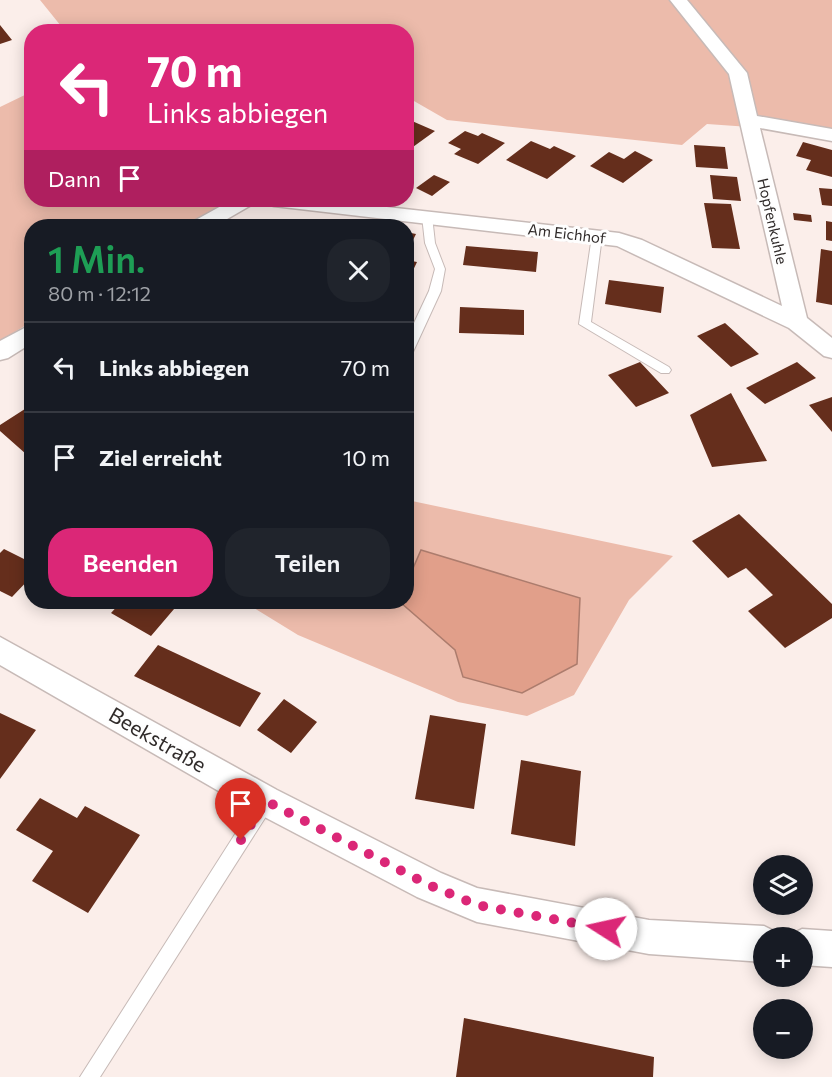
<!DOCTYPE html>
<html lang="de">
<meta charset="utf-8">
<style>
:root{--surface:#171b24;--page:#20242c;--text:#f1f3f6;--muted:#9ea1a6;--line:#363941;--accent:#db2777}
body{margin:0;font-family:Commissioner,sans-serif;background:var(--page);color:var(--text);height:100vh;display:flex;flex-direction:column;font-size:22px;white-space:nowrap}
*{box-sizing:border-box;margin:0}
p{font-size:20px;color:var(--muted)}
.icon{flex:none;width:33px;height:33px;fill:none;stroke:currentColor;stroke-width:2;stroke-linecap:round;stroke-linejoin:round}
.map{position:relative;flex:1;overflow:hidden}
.drawer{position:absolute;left:24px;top:219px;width:390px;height:390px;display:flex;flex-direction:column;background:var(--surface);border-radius:24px;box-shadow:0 3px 15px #0003}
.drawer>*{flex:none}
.top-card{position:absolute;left:24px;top:24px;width:390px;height:183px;border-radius:24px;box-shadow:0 3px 15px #0003;background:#db2777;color:#fff;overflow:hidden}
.buttons{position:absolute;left:753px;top:855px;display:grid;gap:12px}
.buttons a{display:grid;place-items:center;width:60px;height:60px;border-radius:50%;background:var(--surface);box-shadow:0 3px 15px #0003;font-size:30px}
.pin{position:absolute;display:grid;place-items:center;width:51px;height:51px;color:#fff;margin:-62px -26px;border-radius:50% 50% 50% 0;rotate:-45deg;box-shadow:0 0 6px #0007}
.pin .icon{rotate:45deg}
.me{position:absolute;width:66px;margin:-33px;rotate:280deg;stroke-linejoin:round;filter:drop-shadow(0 0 4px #0008)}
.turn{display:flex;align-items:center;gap:21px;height:126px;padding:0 24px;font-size:27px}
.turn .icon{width:78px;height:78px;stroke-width:2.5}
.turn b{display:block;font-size:42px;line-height:51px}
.then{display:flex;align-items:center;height:57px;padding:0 24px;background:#0003;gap:12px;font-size:22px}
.round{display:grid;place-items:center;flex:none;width:63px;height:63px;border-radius:24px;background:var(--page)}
.headline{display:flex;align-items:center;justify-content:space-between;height:102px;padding:0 24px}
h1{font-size:36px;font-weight:600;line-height:45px;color:#1e9e55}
.button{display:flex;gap:12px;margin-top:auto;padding:12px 24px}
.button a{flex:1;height:69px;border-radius:24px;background:var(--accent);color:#fff;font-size:24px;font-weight:600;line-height:69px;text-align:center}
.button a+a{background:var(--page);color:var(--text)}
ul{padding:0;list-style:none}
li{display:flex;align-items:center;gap:18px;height:90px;padding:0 24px;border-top:2px solid var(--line)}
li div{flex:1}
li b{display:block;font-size:22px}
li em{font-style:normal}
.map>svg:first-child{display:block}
</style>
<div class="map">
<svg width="832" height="1077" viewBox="0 0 832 1077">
<rect width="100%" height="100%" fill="#fbeeea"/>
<!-- green -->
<path fill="#ecbbab" d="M40,0H832V133L707,124L682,145L447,120L407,97L406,32L65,31Z
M31,92L32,200H229L185,226H32L31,322L0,341V107Z
M407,494L412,501L673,556L629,600L574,695L527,716L458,702L298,635L244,602H400L455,650L463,677L522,693L422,550L407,582Z"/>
<!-- water -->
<path fill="#e19f8a" stroke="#ac7c6d" stroke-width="1.5" d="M421,550L580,598L577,664L522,693L463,677L455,650L400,602H406L407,582Z"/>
<!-- building -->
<path fill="#652e1c" d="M0,25L12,40L0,44Z
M412,121L435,131L406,152V125Z
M465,131L478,136L482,133L505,143L478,164L454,154L461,149L448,143Z
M531,141L550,149L554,146L576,156L547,179L506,160Z
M803,142L832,150V177L806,170L811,160L796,156Z
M694,145L725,147L728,169L696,167Z
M635,151L653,160L623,183L590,166L609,152L624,159Z
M434,175L450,182L432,196L416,188Z
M710,175L737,177L741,201L713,199Z
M819,188L832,189V206L822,205Z
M704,203L731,204L740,249L712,248Z
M793,213L811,215L812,222L794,220Z
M826,221L832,222V241L826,240Z
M406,232L416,234L406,254Z
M466,246L538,252L536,272L463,265Z
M821,249L832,251V305L816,302Z
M406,260L417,262L406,285Z
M609,280L664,287L661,313L605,304Z
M460,307L524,310V335L459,333Z
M725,323L759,354L731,367L697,336Z
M640,362L669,393L636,407L608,375Z
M797,362L816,378L765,404L746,388Z
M731,393L767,461L712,467L690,415Z
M832,397V432L809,405Z
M28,407L32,410V450L26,454L0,431V425Z
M739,514L832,604V618L785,648L748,611L773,595L746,568L728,578L692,541Z
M4,549L32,563V576L12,597L0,591V553Z
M121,602H180L151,636L111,613Z
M158,645L261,693L240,727L134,676Z
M284,699L317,722L291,753L257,730Z
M0,713L36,730L0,779Z
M430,715L486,724L474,809L415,799Z
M521,760L581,771L575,846L511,834Z
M40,798L77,818L85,806L140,835L88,913L32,881L53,851L16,830Z
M464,1018L654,1057L653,1077H456Z"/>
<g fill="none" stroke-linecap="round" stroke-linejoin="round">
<!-- lane casing -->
<g stroke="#c7bab7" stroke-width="2">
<path id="lane" d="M427,213L432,216L435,243L445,269L441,291L412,354L406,358V340L429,291L435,269L425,243L422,216Z
M207,220L230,223L235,226L203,225V221Z
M597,233L602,236L591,322L669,367L671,370L669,373H661L579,324L592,236Z
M266,793L272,795L274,801L272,807L100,1077H80L260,795Z"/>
</g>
<!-- street casing -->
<g stroke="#c7bab7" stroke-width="3">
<path id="street" d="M670,0H687L747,73L757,116L832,129V141L760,128L807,318L832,338V358L824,356L789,328L617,246L274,206L267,204L264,200H324L619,233L642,240L782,306L729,74Z
M232,200H256L253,204L215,226H191L194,221Z
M32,324V343L8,358L0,360V341Z
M0,637L277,790L441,873L477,888L649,920L764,926L776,932L779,938H764V962L649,954L477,922L417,897L255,812L0,665Z
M802,929L832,931V967L802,965V938H788L790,935Z"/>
</g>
<!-- lane -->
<use href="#lane" fill="#fff" fill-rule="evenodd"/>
<!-- street -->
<use href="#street" fill="#fff" fill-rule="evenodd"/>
</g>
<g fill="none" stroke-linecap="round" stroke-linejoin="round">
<!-- route -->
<path stroke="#db2777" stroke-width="10" stroke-dasharray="0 18" d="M241,840L266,801L429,885L477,905L606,929"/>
</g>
<g text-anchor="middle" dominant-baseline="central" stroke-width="6" stroke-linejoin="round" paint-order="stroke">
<!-- far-street labels -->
<g font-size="15" fill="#2f2a29" stroke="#fefefe">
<text transform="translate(773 221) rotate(77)">Hopfenkuhle</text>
<text transform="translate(567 233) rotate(7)">Am Eichhof</text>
</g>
<!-- near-street labels -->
<g font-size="21" fill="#2f2a29" stroke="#fefefe">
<text transform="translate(158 739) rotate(30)">Beekstraße</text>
</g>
</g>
</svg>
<div class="buttons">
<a><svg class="icon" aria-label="layers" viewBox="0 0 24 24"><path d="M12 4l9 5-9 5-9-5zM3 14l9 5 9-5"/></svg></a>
<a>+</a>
<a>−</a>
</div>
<div class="pin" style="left:241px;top:840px;background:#d93025"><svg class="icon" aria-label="arrive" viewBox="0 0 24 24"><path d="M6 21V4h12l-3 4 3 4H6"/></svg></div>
<svg class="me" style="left:606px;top:929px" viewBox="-20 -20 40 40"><circle r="19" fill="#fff"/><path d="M0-13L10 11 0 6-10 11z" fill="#db2777"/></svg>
<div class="top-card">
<div class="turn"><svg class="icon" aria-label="left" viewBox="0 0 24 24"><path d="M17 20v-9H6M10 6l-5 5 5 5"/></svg><div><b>70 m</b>Links abbiegen</div></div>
<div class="then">Dann<svg class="icon" aria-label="arrive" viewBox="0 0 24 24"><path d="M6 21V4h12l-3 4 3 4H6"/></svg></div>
</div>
<section class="drawer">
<div class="headline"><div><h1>1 Min.</h1><p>80 m · 12:12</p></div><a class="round"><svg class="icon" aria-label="close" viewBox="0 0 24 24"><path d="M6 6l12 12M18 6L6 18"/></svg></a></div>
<ul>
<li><svg class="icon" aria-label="left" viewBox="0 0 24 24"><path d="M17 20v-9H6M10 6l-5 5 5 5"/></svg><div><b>Links abbiegen</b></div><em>70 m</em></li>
<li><svg class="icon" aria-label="arrive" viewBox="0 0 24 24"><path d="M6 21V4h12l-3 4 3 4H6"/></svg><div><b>Ziel erreicht</b></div><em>10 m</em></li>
</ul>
<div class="button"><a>Beenden</a><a>Teilen</a></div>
</section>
</div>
